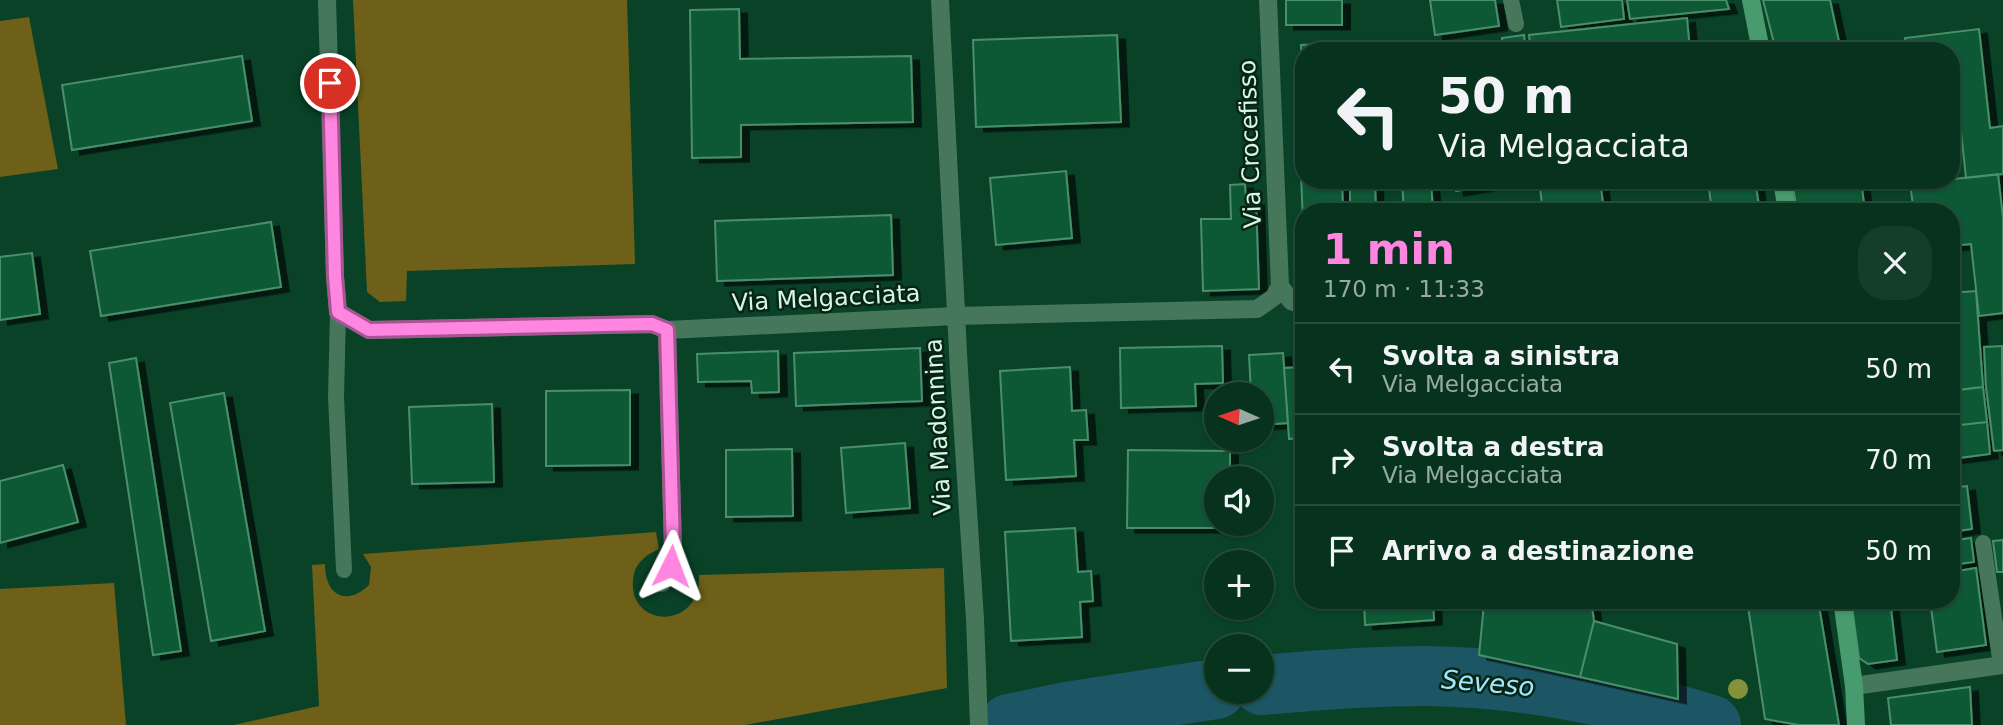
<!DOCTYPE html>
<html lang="it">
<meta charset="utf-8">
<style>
:root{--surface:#07321d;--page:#153e2a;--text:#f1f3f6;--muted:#98aaa4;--line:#284d3b;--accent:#fe85e0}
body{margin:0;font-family:"DejaVu Sans",sans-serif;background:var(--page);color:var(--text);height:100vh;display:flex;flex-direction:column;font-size:26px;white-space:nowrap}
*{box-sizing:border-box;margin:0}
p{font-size:23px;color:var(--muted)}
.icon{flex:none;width:38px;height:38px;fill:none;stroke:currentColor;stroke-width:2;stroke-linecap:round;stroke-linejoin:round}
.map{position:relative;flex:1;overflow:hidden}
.side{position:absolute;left:1295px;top:203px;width:665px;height:406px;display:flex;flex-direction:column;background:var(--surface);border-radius:28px;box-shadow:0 2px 5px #0004,0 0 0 2px var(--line)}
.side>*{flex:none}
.banner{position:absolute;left:1295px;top:42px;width:665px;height:147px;border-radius:28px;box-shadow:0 2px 5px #0004,0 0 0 2px var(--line);background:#07321d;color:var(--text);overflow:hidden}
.needle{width:46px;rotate:273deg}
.tools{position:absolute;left:1204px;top:382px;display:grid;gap:14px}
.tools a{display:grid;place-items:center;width:70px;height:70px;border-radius:50%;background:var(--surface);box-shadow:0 2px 5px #0004,0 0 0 2px var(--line);font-size:35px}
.pin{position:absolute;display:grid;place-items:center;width:60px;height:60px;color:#fff;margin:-30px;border:4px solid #fff;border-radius:50%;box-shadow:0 2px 7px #0007}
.me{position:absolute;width:77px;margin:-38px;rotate:3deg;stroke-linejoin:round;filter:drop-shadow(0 0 5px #0008)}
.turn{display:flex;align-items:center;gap:24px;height:147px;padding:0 28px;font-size:32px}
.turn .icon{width:91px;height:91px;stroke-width:2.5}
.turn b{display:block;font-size:49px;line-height:60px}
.round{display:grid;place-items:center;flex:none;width:74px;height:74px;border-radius:28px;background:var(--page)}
.headline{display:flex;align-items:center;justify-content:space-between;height:119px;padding:0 28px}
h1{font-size:42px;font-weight:600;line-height:52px;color:var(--accent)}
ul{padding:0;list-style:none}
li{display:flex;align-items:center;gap:21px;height:91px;padding:0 28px;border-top:2px solid var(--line)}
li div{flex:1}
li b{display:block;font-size:26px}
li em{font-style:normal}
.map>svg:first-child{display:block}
</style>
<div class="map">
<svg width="2003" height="725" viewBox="0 0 2003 725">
<defs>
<filter id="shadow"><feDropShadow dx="8" dy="4.5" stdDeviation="0" flood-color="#0009"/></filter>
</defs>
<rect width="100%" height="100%" fill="#094227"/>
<!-- green -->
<path fill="#6e6019" d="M353,0H627L635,264L407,271L406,301L380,302L367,292Z
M29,17L58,169L0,177V21Z
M656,532L659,549C644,556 634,564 633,581C629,628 701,631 699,575L944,568L947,688L745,725H234L319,706L312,565L325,564C325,595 346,607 369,585L371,567L363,554Z
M114,583L126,725H0V589Z"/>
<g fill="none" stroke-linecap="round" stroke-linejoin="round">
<!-- river -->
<path stroke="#1c5664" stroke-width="60" d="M1262,685C1317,680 1372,676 1427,676C1523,677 1620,697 1711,725
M1009,724L1067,712L1216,689"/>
</g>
<!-- building -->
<path fill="#0c5936" stroke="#4b8f69" stroke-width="2" filter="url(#shadow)" d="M1286,0H1342V25H1286Z
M1430,0H1495L1499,26L1435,35Z
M1557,0H1622L1624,19L1561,27Z
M1627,0H1726L1729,9L1630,19Z
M1763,0H1830L1841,51H1776Z
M739,9L740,59L911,56L913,122L741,125V157L692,158L690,10Z
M1687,18L1690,51H1531L1529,35Z
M1979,29L1990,128L2003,126V174L1966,178L1961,131L1951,132V51H1907L1905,38Z
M1117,35L1121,122L976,127L973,40Z
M1524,35L1526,51H1503L1502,38Z
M1384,42L1385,51H1304L1303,103L1301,45Z
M242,56L252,121L72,150L62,85Z
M1304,150V180H1342L1343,212H1304L1303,223L1300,151Z
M1066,171L1072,238L996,245L990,178Z
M1998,174L2003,218V313L1979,316L1971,244L1951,246V212H1914L1910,184Z
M1402,180H1431L1433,212H1404Z
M1454,180H1486L1487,186L1456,191Z
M1539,180H1600L1604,212H1543Z
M1708,180H1755L1760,212H1712Z
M1792,180H1848L1793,187Z
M1848,180H1861L1865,212H1797L1793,187Z
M1375,182L1376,212H1350V183Z
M1245,184L1246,201H1256L1259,289L1203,291L1201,219H1231L1230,185Z
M891,215L893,275L717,281L715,221Z
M271,222L281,287L101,316L90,251Z
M32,253L40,314L0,320V257Z
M1976,291L1983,387L1956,390L1951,351V293Z
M1222,346L1223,383L1195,384L1196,406L1121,408L1120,348Z
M2002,346L2003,450L1994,451L1986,387L1984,347Z
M920,348L922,401L796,406L794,353Z
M778,351L779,392L752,393L751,381L698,382L697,354Z
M1283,353L1288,423L1262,425V394H1251L1249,355Z
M136,358L181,651L153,655L109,363Z
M1070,367L1072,411L1086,410L1088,440H1074L1076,476L1006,480L1000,371Z
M1304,367V438L1289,439L1284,368Z
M1983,387L1987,422L1951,426V391Z
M630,390V465L546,466V391Z
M224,393L265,631L211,641L170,403Z
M492,404L494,482L412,484L409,407Z
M1987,422L1990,454L1951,459V426Z
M905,443L910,508L846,513L841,448Z
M792,449L793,516L726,517V450Z
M1128,450L1230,451V478H1216V523H1229V528H1127Z
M63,465L78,522L0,543V481Z
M1967,486L1972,529L1951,532V488Z
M1075,528L1078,572L1091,571L1093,601L1080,602L1082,637L1011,641L1005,532Z
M1971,538L1974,562L1951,565V541Z
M2003,540V572H1997L1993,541Z
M1976,568L1986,645L1937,652L1930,600H1951V572Z
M1364,600H1433L1434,620L1365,625Z
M1517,600H1591L1594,621L1580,677L1479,655L1484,604L1518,606Z
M1747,600H1818L1839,725H1799L1765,719Z
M1851,600H1890L1897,660L1868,664L1859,658Z
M1594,621L1677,644L1678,699L1580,677Z
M1970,687L1972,725H1891L1888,698Z"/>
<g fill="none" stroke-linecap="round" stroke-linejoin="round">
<!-- lane -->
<path stroke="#46775b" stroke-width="16" d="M1511,0L1516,24
M338,312L336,397L344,570
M1983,543L2001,665"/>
<!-- street -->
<path stroke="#46775b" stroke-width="18" d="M327,0L335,277L338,312L369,330L652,324L667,330L956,316L1257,309L1274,297L1280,286
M940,0L959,371L975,619L979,725
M1268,0L1280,286L1291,301L1304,306
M662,583L671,566L673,549L667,330
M1854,686L2003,665"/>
<!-- secondary -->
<path stroke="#489b6e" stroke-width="18" d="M1751,0L1761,51
M1782,180L1787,212
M1842,600L1854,686L1856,725"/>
</g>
<!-- trees -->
<circle fill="#86913b" cx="1738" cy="689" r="10"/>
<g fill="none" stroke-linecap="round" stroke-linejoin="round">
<!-- route casing -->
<g stroke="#a55692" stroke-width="18">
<path id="route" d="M330,83L335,276L338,312L369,330L652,324L667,330L673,549L671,566"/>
</g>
<!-- route -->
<use href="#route" stroke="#fe85e0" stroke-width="12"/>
</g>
<g text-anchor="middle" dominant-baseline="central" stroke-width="5" stroke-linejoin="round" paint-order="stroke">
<!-- street labels -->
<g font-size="24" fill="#d6f8e2" stroke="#072415">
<text transform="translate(1250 144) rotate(-92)">Via Crocefisso</text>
<text transform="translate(826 298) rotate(-3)">Via Melgacciata</text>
<text transform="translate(938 427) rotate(-93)">Via Madonnina</text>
</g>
<!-- water labels -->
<g font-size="26" font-style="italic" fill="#a2e8fc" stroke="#072415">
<text transform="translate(1488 683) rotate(5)">Seveso</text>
</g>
</g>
</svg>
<div class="tools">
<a><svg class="needle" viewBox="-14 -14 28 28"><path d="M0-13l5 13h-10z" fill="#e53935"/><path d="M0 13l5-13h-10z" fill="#98aaa4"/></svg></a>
<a><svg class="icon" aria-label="sound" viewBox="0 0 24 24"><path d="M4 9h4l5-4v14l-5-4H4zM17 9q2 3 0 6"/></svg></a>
<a>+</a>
<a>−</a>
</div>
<div class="pin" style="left:330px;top:83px;background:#d93025"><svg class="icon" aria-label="arrive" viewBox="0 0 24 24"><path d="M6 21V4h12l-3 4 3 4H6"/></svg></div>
<svg class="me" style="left:671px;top:566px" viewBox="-20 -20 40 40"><path d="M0-17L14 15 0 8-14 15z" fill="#fe85e0" stroke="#fff" stroke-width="4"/></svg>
<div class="banner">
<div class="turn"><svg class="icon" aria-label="left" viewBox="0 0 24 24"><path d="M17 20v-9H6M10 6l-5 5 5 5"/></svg><div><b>50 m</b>Via Melgacciata</div></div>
</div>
<section class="side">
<div class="headline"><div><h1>1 min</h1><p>170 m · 11:33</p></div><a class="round"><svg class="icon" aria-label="close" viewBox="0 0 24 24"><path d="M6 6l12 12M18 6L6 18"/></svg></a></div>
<ul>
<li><svg class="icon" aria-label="left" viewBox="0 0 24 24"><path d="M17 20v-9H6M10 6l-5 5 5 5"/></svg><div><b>Svolta a sinistra</b><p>Via Melgacciata</p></div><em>50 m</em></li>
<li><svg class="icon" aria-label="right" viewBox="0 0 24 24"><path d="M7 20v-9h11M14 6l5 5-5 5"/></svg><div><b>Svolta a destra</b><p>Via Melgacciata</p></div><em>70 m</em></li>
<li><svg class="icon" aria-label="arrive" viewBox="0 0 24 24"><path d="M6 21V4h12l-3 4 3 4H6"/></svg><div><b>Arrivo a destinazione</b></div><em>50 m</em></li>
</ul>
</section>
</div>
